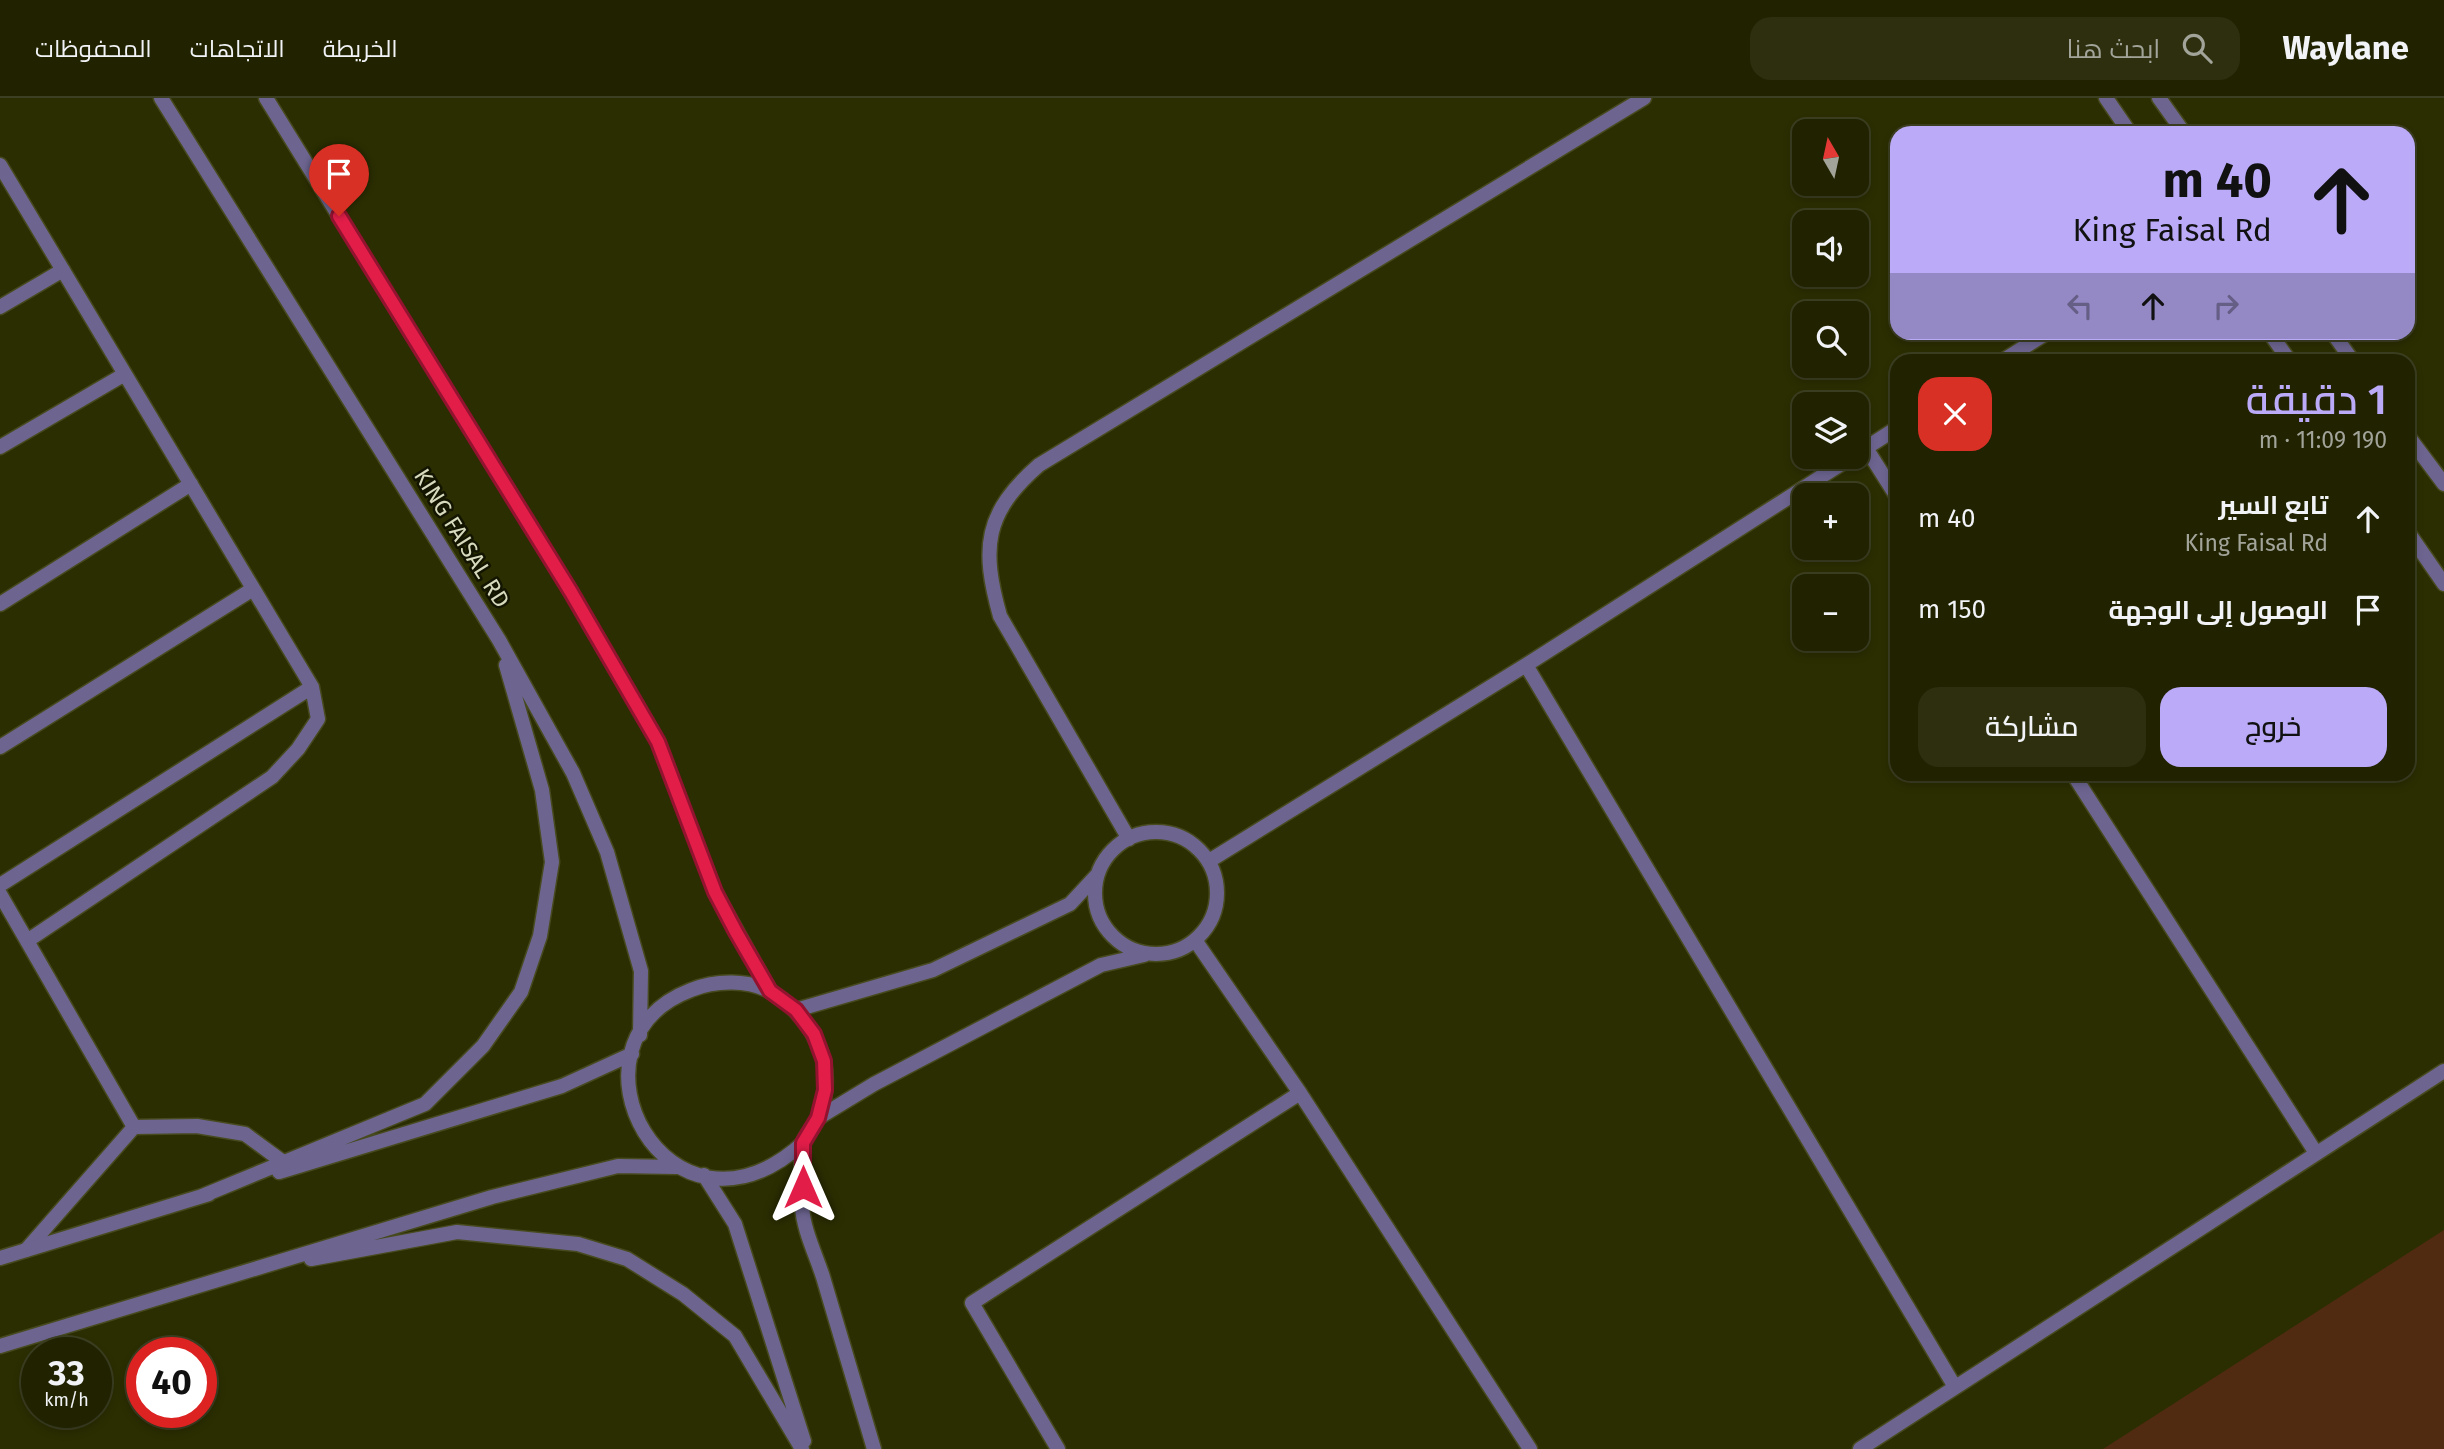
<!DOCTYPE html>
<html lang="ar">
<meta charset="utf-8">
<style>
:root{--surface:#202200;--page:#2d2f0f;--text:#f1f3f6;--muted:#a2a499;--line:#3d3f22;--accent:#baaaf7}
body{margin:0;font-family:"Fira Sans",Cairo,sans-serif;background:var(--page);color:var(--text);direction:rtl;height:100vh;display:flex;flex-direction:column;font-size:26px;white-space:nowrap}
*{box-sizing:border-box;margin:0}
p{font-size:23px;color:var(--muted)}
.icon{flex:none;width:38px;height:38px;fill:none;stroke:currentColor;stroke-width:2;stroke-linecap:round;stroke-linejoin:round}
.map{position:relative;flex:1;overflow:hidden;direction:ltr}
.sheet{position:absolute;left:1890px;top:256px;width:525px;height:427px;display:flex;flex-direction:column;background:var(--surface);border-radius:21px;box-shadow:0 4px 10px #0003,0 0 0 2px var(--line);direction:rtl}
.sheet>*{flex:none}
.top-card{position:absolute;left:1890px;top:28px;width:525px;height:214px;border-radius:21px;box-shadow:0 4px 10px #0003,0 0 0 2px var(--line);direction:rtl;background:#baaaf7;color:#111;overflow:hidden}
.needle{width:46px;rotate:351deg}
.tools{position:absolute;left:1792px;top:21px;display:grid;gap:14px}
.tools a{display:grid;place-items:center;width:77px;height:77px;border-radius:14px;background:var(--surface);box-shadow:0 4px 10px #0003,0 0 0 2px var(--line);font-size:35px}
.speed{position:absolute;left:21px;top:1239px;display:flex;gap:14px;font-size:35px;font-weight:700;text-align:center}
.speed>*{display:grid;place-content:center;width:91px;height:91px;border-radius:50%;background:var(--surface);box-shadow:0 4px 10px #0003,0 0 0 2px var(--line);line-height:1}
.speed small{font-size:18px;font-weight:400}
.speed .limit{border:10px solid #d22;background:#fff;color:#111}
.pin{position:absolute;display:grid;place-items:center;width:60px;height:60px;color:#fff;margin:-72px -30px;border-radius:50% 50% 50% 0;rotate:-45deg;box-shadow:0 0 7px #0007}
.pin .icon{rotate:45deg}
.me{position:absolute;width:77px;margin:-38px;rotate:0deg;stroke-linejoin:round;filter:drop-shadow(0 0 5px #0008)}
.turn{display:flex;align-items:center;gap:24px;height:147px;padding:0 28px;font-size:32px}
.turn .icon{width:91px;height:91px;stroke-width:2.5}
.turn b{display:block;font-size:49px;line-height:60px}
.lanes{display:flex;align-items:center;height:66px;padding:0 28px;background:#0003;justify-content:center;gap:35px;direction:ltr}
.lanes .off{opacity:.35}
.round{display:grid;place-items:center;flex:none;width:74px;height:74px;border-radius:21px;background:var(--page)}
.headline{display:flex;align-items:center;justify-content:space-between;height:119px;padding:0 28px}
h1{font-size:42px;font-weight:600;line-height:52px;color:var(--accent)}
.button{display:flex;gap:14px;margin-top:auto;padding:14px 28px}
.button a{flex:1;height:80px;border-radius:21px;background:var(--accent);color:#111;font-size:28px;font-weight:600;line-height:80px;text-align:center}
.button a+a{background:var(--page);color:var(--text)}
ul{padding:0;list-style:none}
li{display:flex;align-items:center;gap:21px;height:91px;padding:0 28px}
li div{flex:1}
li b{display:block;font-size:26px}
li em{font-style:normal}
header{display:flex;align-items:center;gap:42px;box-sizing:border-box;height:98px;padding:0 35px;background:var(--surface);border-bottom:2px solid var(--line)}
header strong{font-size:33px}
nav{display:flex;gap:38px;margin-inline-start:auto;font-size:24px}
.search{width:490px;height:63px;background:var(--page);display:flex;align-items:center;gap:18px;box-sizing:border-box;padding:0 24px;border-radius:21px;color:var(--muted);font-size:26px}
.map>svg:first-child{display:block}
</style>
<header>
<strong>Waylane</strong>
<div class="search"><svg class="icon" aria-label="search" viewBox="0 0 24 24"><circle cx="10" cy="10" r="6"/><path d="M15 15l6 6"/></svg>ابحث هنا</div>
<nav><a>الخريطة</a><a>الاتجاهات</a><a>المحفوظات</a></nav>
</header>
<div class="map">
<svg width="2444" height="1351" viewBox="0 0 2444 1351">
<rect width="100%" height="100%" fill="#2b2e00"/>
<!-- green -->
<path fill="#502b11" d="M2444,1132V1351H2103Z"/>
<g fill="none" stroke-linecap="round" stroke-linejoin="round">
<!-- service casing -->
<g stroke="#474a1e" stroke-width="17">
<path id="service" d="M0,67L312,589L318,621L298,651L272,679L27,843
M0,209L63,172
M0,349L125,276
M0,506L191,386
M0,649L253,491
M0,787L312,589
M0,796L134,1029L26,1152
M134,1029L197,1028L245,1036L283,1064"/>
</g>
<!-- pedestrian casing -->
<g stroke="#474a1e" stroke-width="17">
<path id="pedestrian" d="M2159,0L2184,35
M2332,234L2352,262
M2408,338L2444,386"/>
</g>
<!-- minor casing -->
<g stroke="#474a1e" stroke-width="17">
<path id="minor" d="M2106,0L2130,35
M2269,234L2289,262
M2004,262L2048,234
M1866,350L1897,399
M1858,355L1897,330
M2408,434L2444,486
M1526,567L1955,1289
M2073,676L2316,1055
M1095 795a61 61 0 1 1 122 0a61 61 0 1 1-122 0Z
M1129,741L1000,518C981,450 984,415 1039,367L1644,0
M1209,763L1526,567L1852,359
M1195,842L1300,995L1530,1351
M796,912L933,872L1070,806L1097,777
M818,1020L874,986L1101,867L1144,857
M1058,1351L972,1205L1300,995
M1860,1351L2444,973"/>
</g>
<!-- tertiary casing -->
<g stroke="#474a1e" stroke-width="17">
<path id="tertiary" d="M161,0L499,542L573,675L607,754L641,873L640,937
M266,0L571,494L658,644L715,794L770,893
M803,1045C668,1166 552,945 691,892C715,882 749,881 773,895C798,911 815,932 823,960C828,979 826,1005 817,1022C813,1030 805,1037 803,1045C800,1053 802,1096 802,1108C803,1131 816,1157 823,1179C840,1236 857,1294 874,1351
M279,1074L562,988L632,956
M704,1077L735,1126L804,1343
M202,1098L425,1006L483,948L521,894L540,838L552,764L542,692L506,567
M0,1160L209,1096
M311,1161L457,1134L578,1146L627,1161L683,1196L735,1238L802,1351
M0,1248L492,1099L618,1068L676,1069"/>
</g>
<!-- service -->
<use href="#service" stroke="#6d6590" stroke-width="14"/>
<!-- pedestrian -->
<use href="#pedestrian" stroke="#6d6590" stroke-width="14"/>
<!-- minor -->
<use href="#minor" stroke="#6d6590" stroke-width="14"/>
<!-- tertiary -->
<use href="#tertiary" stroke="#6d6590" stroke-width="14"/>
</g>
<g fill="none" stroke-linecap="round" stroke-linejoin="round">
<!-- route casing -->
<g stroke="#92132f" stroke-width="18">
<path id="route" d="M339,118L571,494L658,644L715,794L736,834L770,893L796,912L814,936L824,963L825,992L818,1020L803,1045V1089"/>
</g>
<!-- route -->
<use href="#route" stroke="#e11d48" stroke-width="12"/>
</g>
<g text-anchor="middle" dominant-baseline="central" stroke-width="5" stroke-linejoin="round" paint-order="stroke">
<!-- street labels -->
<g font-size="23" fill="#d7dabd" stroke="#141501">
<text transform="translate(462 440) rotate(58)">KING FAISAL RD</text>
</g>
</g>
</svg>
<div class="tools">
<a><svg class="needle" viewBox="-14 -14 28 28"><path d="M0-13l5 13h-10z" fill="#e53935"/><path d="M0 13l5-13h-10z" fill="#a2a499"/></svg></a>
<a><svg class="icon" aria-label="sound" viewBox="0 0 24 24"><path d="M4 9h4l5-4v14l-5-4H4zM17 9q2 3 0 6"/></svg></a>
<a><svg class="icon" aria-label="search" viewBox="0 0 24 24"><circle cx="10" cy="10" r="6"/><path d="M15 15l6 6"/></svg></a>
<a><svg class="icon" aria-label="layers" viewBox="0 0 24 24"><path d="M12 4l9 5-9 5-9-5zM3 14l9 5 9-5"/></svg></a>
<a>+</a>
<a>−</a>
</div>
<div class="speed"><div>33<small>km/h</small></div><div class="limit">40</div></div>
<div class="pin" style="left:339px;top:118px;background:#d93025"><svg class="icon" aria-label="arrive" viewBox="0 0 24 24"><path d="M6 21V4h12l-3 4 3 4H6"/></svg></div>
<svg class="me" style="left:803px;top:1089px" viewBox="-20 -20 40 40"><path d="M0-17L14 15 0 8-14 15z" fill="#e11d48" stroke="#fff" stroke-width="4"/></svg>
<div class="top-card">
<div class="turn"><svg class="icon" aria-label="ahead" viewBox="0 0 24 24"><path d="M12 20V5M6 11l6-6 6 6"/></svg><div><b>40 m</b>King Faisal Rd</div></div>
<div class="lanes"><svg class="icon off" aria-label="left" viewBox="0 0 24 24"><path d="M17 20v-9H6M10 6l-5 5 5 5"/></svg><svg class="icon" aria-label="ahead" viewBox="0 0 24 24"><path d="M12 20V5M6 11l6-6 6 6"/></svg><svg class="icon off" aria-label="right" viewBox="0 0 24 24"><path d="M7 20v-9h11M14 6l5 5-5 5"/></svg></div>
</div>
<section class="sheet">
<div class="headline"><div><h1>1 دقيقة</h1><p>190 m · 11:09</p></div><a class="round" style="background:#d93025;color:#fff"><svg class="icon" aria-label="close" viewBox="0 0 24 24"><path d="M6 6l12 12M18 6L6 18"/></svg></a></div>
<ul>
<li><svg class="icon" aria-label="ahead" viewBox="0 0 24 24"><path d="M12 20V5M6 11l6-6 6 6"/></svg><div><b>تابع السير</b><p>King Faisal Rd</p></div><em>40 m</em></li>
<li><svg class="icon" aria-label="arrive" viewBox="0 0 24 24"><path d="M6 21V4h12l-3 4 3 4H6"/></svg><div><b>الوصول إلى الوجهة</b></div><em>150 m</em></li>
</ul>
<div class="button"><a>خروج</a><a>مشاركة</a></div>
</section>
</div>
